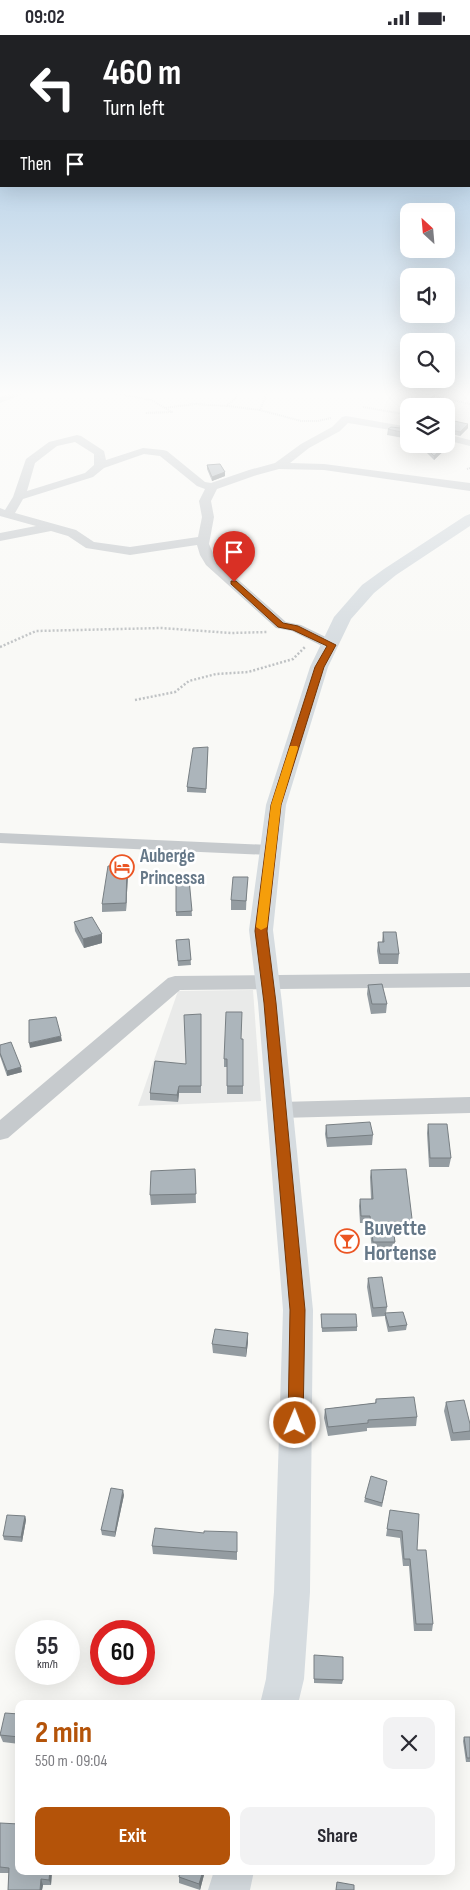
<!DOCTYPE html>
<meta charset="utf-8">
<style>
:root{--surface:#fff;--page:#f2f2f3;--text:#2b2b33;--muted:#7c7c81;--accent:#b45309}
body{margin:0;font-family:"Sofia Sans Condensed",sans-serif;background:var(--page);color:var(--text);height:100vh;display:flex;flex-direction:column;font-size:19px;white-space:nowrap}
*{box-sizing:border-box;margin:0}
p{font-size:16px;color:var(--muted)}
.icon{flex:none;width:28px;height:28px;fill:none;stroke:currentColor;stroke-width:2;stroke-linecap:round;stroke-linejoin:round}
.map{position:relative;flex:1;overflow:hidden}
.sheet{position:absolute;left:15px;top:1665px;width:440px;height:175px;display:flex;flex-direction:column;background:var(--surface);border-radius:10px;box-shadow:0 5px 20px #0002}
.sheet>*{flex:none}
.hud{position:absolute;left:0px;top:0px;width:470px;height:152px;box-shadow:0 5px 20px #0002;background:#202124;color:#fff;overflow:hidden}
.needle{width:32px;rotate:334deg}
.buttons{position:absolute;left:400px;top:168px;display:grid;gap:10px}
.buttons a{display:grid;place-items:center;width:55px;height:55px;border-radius:10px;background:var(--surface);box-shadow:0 5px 20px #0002;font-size:25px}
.speed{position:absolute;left:15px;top:1585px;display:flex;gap:10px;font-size:25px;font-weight:700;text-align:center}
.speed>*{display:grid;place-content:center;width:65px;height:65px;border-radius:50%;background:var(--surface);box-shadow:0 5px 20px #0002;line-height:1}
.speed small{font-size:12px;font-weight:400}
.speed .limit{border:8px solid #d22;background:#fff;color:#111}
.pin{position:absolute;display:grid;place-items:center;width:42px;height:42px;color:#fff;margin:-51px -21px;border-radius:50% 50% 50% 0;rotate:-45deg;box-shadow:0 0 5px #0007}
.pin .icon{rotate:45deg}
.me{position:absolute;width:55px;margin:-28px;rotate:1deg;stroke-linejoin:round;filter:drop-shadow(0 0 4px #0008)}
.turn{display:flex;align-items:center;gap:18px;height:105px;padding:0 20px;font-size:22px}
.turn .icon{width:65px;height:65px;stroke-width:2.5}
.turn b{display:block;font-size:35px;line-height:42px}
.then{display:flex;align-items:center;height:48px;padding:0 20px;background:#0003;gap:10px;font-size:19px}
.round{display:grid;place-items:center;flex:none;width:52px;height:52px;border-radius:10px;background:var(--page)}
.overview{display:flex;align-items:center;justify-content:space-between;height:85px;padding:0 20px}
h1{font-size:30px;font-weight:700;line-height:38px;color:var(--accent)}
.action{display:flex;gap:10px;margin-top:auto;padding:10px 20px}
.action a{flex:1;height:58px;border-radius:10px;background:var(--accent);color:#fff;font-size:20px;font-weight:700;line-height:58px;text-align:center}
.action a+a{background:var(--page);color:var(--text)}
.status{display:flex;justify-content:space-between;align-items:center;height:35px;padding:0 25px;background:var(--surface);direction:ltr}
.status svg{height:14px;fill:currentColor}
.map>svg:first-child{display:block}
</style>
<div class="status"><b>09:02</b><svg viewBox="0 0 49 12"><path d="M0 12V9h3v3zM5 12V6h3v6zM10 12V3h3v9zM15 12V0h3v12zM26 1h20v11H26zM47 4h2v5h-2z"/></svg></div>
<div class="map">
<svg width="470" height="1855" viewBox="0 0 470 1855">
<rect width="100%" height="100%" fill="#f9f9f6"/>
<!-- built -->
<path fill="#e9eae9" d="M253,955L261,1066L138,1071L178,956Z"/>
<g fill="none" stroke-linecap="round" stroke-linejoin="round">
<!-- path-far1 -->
<path stroke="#bfc2c4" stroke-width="2" stroke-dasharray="1 1" stroke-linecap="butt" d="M113,358L151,365L172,377L145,378
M267,358L260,375L301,386H318L331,383
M420,358L470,369
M227,371L260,375
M363,372L409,380
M164,373L195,369L226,371L236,363L237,358
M446,386L457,388
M467,434L470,433"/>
<!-- path -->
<path stroke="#bfc2c4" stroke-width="2.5" stroke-dasharray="2 2" stroke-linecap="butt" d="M0,612L36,596L161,593L231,598L268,597
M135,665L175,657L189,646L216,639L248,637L293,624L306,611"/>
<!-- minor -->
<path fill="#c6cacd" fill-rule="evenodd" d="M11,358H26L0,368V362Z
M346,381L409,392V398L348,388L340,396L309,413L290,428L324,429L470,448V456L324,435L279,434L257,440L217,454L211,466L214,482L209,509L216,525L286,587L301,590L336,607L338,610L336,613H326L292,596L276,593L206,530L200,520L197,510L130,520L86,513L68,501L51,496L0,506V498L36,491L0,481V473L5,475L13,462L26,424L49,407L77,400L81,401L104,416L106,425L143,413L163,415L167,416L205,447L211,448L249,435L275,428L301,409L332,392L342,382ZM75,407L94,419V430L85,438L27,456L35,428L57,411ZM144,419L160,421L197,451L205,454L199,466L202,482L198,502L130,512L94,507L76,495L15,478L23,464L93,442L104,433Z
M446,399L470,405V411L446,405Z
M0,798L270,810L276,811L279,815L276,819L270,820L0,808Z
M470,938V952L180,955L8,1103L0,1105V1085L168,943L175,941Z
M470,1062V1078L280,1083L273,1081L270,1075L273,1069L280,1067Z"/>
<!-- major -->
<path fill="#d6dce0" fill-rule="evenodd" d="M470,479V491L396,540L374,558L351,584L328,632L286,770L273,895L282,968L313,1275L310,1557L304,1644L298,1669H260L266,1644L274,1557L283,1275L258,968L249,895L266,770L310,632L334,582L362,550L384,534L465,481Z
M214,1836H254L250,1855H208Z"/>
</g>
<!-- wall -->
<path fill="#949ca1" d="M409,377V390L400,388V383Z
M468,389V393L460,401L446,398V393Z
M388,394H409V404L387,400Z
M452,408L434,425L426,417V413Z
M207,430L225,441L212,446L207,434Z
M208,712L206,758L187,757V752Z
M127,831L128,839L126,876L102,877V869Z
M176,844H189L192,881H176Z
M247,851L246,875H231V865Z
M74,887L102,908L84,913L75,896Z
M383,897L399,919L398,929H379L377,916L378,907H382Z
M189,904L191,930L178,931L176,905Z
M368,950L387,969L386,978L371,979L367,959Z
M201,979V1058H179L178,1067L150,1065V1058L186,1029Z
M241,1004H243V1059H227V1032H224V1024Z
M0,1010L22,1037L7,1041L0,1021Z
M428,1089L451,1123L449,1132H429L427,1098Z
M326,1090L373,1100L372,1110L327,1112L325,1099Z
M195,1134L196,1168L151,1170L150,1160Z
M371,1135L413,1192L412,1199H394L395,1207L394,1214H372L369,1188H360L359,1171L360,1164H371L370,1142Z
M368,1243L387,1272L386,1278L407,1290L406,1295L388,1297L385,1283V1281L372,1282L367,1252Z
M321,1279L357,1292V1296L322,1297Z
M248,1298V1307L246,1322L213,1318L212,1309Z
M376,1364L417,1382L416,1391L367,1393V1396L328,1401L324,1383L325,1374L375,1368Z
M446,1367L470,1389V1405L451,1406L444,1376Z
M387,1446L382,1472L364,1467L365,1463Z
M124,1460L115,1502L102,1500L101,1495Z
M390,1475L417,1515L433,1589L432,1596H414L409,1531H403L400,1503L386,1501Z
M25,1481L26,1485L22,1507L4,1505L3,1501Z
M237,1497V1525L153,1519L152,1511L204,1498Z
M314,1620L343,1645L342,1649L314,1648Z
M19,1679V1709L3,1707L0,1700Z
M464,1702H470V1727H466L463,1706Z
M0,1788L19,1836H52L51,1850H43L42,1855H8L9,1838H0Z
M180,1836H205L200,1855L179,1848V1842Z"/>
<!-- shaded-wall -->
<path fill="#787f83" d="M435,360L434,365L430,371H428Z
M468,389V393L460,401V397Z
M452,404V408L434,425V421Z
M225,437V441L212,446V442Z
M127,831L128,839L126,876V868Z
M102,899V908L84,913L83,904Z
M61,1001L62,1006L30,1013L29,1008Z
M21,1032L22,1037L7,1041V1036Z
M179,1051V1058L178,1067L177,1060Z
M248,1298V1307L246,1322V1313Z
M123,1455L124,1460L115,1502V1497Z
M25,1481L26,1485L22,1507L21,1502Z
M50,1836H52L51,1850L49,1845Z
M203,1836H205L200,1855L199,1849Z
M41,1844L43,1850L42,1855H40Z"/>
<!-- building -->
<path fill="#acb5bb" stroke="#787f83" d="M435,360L428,371H418Z
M409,377V385L400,383Z
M454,386L468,389L460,397L446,394Z
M391,392L409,394V399L388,394Z
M446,403L452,404L434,421L426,413L430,409H446Z
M220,429L225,437L212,442L207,430Z
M208,712L206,754L187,752L193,713Z
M108,831H127L126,868L102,869Z
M233,842H248L246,866L231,865Z
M176,844H189L192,876L176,877Z
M92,882L102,899L83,904L74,887Z
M383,897H396L399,919H380L378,907H384Z
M189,904L191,925L178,926L176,905Z
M382,949L387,969H372L368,950Z
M226,977H242L241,1004H243V1051H227V1024H224Z
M201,979V1051H179L177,1060L150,1058L155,1026L186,1029L184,980Z
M56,982L61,1001L29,1008V985Z
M11,1007L21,1032L7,1036L0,1018V1010Z
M370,1087L373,1100L327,1103L326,1090Z
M428,1089H447L451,1123H430Z
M195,1134L196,1159L150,1160L151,1136Z
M406,1134L413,1192H393L395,1207H373L370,1181H361L360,1164H373L371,1135Z
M382,1242L387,1272L373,1273L368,1243Z
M403,1277L407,1290L389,1292L385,1278Z
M321,1279H356L357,1292L322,1293Z
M215,1294L248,1298L246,1313L212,1309Z
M414,1362L417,1382L368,1385V1388L328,1392L325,1374L376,1368V1364Z
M464,1365L470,1389V1396L453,1398L446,1367Z
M371,1441L387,1446L382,1468L365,1463Z
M111,1453L123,1455L115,1497L101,1495Z
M390,1475L419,1479L417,1515H426L433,1589H416L410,1524H404L402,1496L387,1494Z
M7,1480L25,1481L21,1502L3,1501Z
M155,1493L204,1498V1496L237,1497V1517L152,1511Z
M314,1620L343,1622V1645L314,1644Z
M5,1678L19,1679V1702L0,1700Z
M464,1702H470V1723H467Z
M0,1788L19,1789V1836H50L49,1845L41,1844L40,1855H8L9,1833L0,1832Z
M180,1836H203L199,1849L179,1842Z
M337,1847L354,1850V1855H336Z"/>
<!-- sky -->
<linearGradient id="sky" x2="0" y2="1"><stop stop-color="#97bdde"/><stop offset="0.58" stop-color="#fcfcfb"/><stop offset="1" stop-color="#fcfcfb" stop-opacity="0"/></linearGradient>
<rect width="470" height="618" fill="url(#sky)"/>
<!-- route -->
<path fill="#b45309" stroke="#753606" d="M231,546H236L283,588L298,591L336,610L324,632L281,770L267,896L276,968L305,1275L303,1388L301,1393L295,1395L290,1393L288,1388L290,1275L264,968L255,896L271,770L315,632L327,611L293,595L278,592L231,549Z"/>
<!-- slow -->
<path fill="#f59e0b" d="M290,711H297L298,713L281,770L267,892L261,895L256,892L271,770Z"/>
<!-- icons -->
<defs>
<g id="hotel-ring" transform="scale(1.25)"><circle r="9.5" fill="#fff" stroke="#eb5523" stroke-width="1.5"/><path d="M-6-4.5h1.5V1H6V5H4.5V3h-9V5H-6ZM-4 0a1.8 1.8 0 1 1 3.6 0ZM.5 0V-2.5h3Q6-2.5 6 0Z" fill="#eb5523"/></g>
<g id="bar-ring" transform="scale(1.25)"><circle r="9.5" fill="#fff" stroke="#eb5523" stroke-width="1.5"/><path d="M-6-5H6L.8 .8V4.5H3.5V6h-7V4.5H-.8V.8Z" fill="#eb5523"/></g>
</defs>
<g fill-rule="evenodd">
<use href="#hotel-ring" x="122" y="832"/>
<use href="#bar-ring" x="347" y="1206"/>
</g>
<g text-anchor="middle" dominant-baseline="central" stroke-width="5" stroke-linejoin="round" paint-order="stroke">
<!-- poi labels -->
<g font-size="19" font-weight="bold" fill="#667888" stroke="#fff" text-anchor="start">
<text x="140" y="821">Auberge<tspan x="140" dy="22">Princessa</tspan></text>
</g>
<!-- near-poi labels -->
<g font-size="22" font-weight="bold" fill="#667888" stroke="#fff" text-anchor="start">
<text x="364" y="1193">Buvette<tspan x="364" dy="25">Hortense</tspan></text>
</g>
</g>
</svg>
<div class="buttons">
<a><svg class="needle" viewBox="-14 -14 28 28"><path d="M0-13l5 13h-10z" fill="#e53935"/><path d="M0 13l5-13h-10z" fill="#7c7c81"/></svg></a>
<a><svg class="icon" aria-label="sound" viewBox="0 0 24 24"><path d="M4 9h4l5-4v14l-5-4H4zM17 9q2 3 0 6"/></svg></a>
<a><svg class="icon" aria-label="search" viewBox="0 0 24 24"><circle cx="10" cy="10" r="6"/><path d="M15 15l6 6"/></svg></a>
<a><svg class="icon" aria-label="layers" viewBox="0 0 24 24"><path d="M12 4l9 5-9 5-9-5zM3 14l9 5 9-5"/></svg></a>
</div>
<div class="speed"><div>55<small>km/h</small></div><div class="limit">60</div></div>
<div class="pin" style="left:234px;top:547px;background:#d93025"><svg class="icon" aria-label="arrive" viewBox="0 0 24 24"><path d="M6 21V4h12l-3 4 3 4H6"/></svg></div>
<svg class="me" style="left:295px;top:1388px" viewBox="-20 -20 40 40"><circle r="17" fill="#b45309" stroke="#fff" stroke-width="3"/><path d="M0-11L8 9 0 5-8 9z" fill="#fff"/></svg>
<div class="hud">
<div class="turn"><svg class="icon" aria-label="left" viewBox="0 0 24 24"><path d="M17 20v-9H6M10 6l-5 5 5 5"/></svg><div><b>460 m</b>Turn left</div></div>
<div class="then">Then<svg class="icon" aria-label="arrive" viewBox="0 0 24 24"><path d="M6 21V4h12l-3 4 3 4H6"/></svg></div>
</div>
<section class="sheet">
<div class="overview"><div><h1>2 min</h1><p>550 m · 09:04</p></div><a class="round"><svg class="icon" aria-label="close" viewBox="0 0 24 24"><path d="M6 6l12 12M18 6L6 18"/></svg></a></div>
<div class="action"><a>Exit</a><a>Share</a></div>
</section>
</div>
